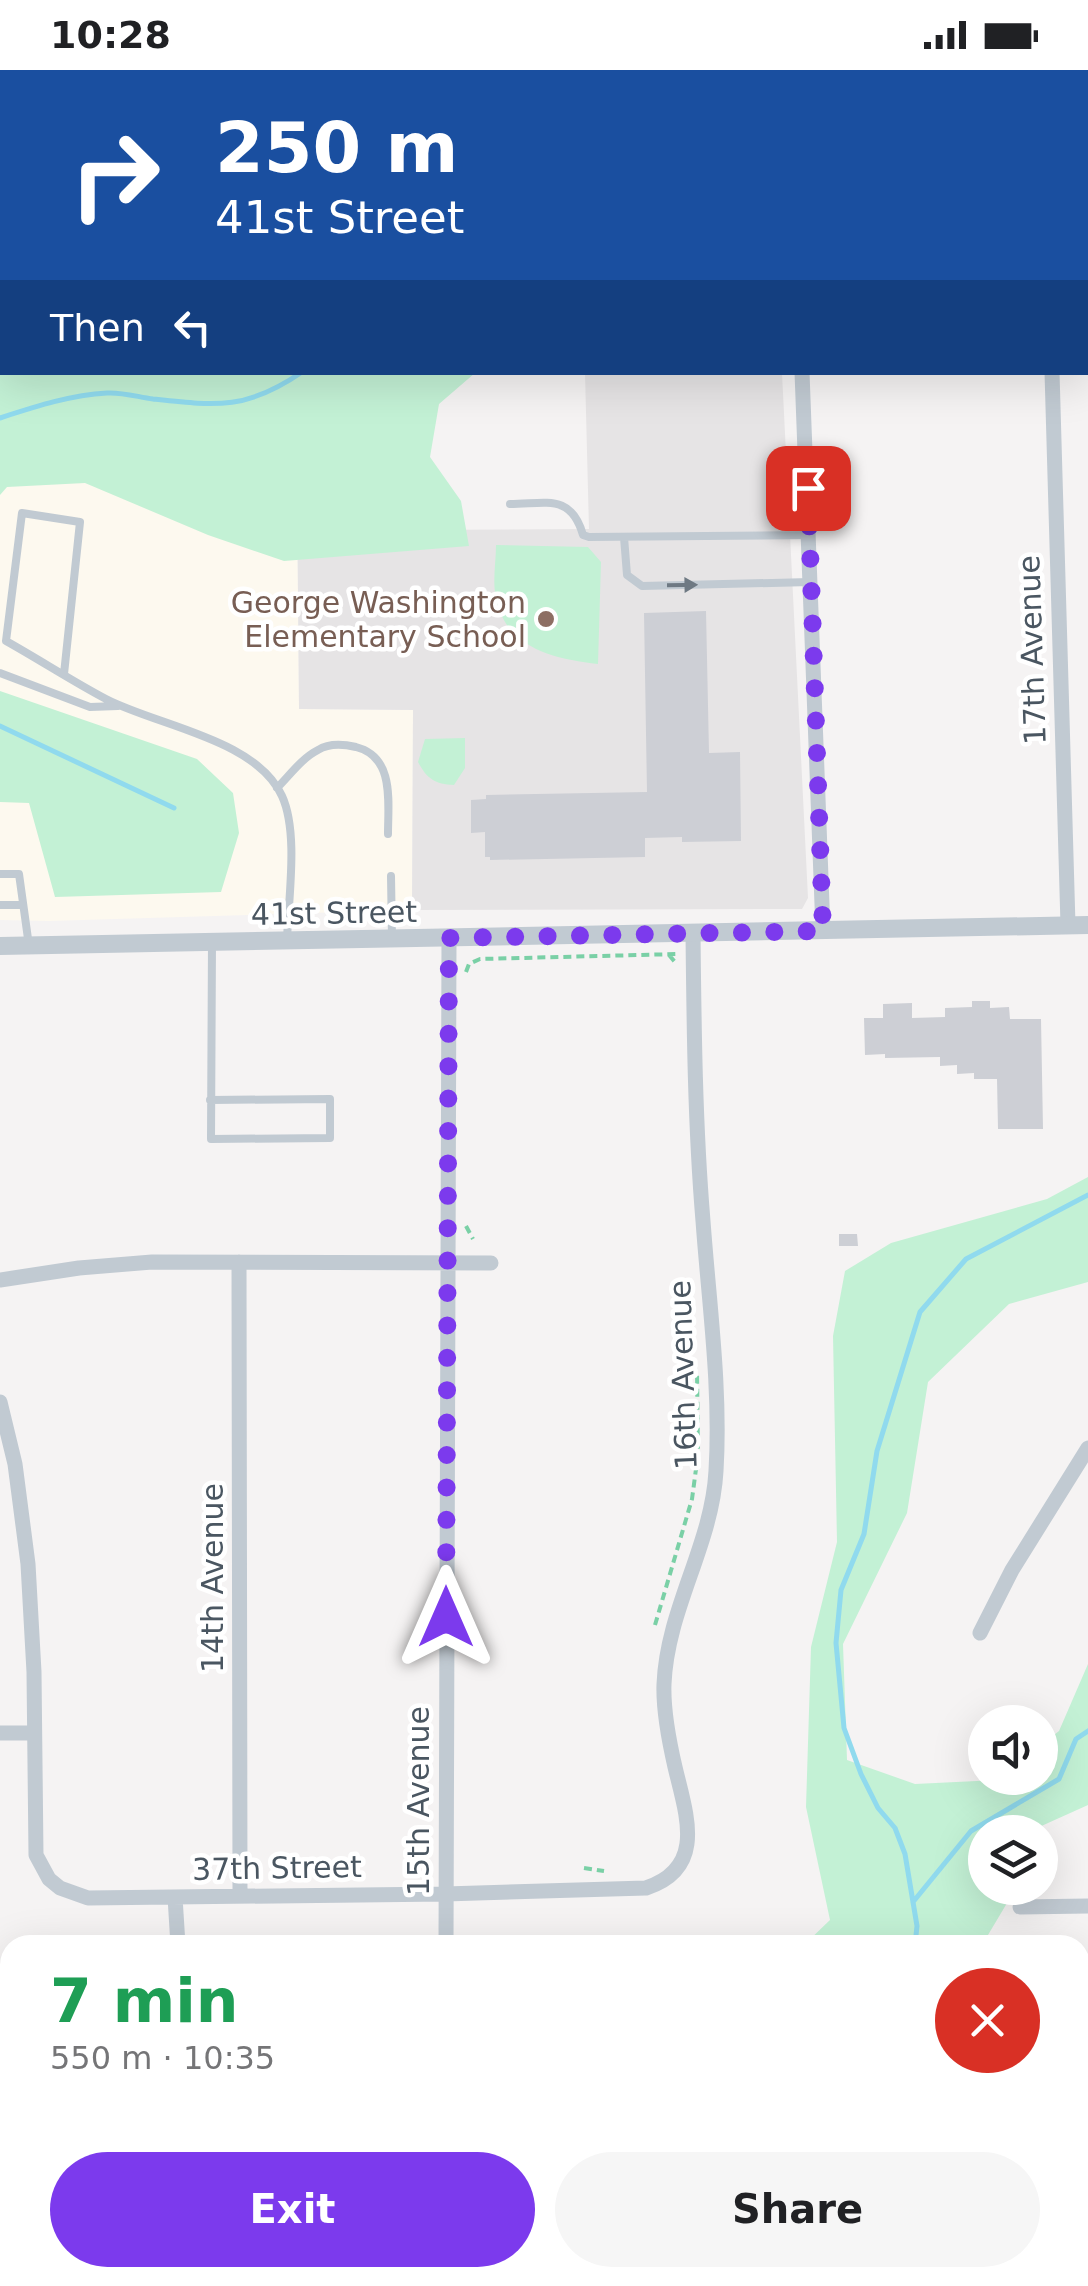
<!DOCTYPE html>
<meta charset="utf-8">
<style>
:root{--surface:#fff;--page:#f6f6f6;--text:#202124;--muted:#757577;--accent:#7c3aed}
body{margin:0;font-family:"DejaVu Sans",sans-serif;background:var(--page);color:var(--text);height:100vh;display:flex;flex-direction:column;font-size:38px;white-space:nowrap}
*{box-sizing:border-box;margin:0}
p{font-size:32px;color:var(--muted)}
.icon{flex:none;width:55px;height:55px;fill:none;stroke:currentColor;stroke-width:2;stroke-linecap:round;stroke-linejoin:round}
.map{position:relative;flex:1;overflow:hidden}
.side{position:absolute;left:0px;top:1865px;width:1090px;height:352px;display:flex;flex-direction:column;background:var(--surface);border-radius:30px 30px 0 0;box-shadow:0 10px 40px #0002}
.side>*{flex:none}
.guide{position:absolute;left:0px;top:0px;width:1090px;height:305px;box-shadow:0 10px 40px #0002;background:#1a4fa0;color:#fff;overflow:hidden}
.fabs{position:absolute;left:968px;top:1635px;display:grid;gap:20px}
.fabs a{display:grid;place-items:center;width:90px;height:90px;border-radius:50%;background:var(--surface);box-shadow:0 10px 40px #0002;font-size:50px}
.pin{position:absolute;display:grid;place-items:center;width:85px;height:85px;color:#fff;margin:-42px;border-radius:20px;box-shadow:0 5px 15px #0006}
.me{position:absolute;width:110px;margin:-55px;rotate:0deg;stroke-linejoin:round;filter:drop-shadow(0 0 8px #0008)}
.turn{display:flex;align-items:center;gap:35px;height:210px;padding:0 50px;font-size:45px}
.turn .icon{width:130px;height:130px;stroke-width:2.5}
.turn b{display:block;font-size:70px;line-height:85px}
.then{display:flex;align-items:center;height:95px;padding:0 50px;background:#0003;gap:20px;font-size:38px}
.round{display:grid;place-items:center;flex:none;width:105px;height:105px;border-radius:52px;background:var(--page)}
.headline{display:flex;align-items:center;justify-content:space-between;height:170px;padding:0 50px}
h1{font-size:60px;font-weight:700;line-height:75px;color:#1e9e55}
.cta{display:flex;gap:20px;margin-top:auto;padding:20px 50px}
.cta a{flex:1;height:115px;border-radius:60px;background:var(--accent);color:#fff;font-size:40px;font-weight:700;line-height:115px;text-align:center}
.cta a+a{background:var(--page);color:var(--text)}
.status{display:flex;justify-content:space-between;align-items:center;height:70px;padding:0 50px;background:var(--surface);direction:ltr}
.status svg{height:28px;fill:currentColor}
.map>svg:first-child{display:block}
</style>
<div class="status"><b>10:28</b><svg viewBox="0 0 49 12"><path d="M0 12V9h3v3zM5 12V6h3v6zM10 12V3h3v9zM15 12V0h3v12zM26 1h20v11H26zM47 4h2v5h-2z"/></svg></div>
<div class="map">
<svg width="1088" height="2216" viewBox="0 0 1088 2216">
<rect width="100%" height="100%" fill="#f5f3f3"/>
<!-- commercial -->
<path fill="#fdf9ef" d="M0,186H2V302L296,303L299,639L413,640L412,840L49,851L0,850Z"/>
<!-- education -->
<path fill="#e6e4e5" d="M296,303L406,460L589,459L585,303H782L808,828L802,839L412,840L413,640L299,639Z"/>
<!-- green -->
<path fill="#c3f1d5" d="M0,193L2,302L475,303L439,334L430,387L461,431L469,476L284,491L208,465L85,413L7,417L0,425Z
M496,475L588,477L601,492L598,594C551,589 503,577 495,523C493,508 496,490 496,475Z
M0,621L197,689L233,723L239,763L221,822L55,827L29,733L0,732Z
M465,668V698L454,715C435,714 427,709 418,692L425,669Z
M1088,1107V1212L1009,1234L928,1312L907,1443L843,1574L847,1690L915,1714L1040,1708V1676L1059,1661L1088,1594V1735L1028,1762H985V1818H1016L982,1875H804L830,1850L806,1737L811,1577L837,1472L833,1266L845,1201L891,1173L1047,1129Z
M1080,1972L1088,1974V2089L1080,2091Z
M839,2208H982L984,2216H840Z"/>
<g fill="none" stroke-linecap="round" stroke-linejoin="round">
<!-- stream -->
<path stroke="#90daee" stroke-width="5" d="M0,348C34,337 70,325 107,323C122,322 138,327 153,329C217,336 247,340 302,302
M0,656L174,738
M913,1832L971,1761L1059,1709L1076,1669L1088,1661
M915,1875L917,1856L905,1784L895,1758L878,1738L861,1704L844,1658L836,1573L841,1520L864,1464L877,1381L920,1242L966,1189L1088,1125
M314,2216L315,2208
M919,2216V2208"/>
</g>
<!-- building -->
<path fill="#cdcfd5" d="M706,541L709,683L740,682L741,771L682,772V767L645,768V787L490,790V787H485V762L471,763V730L486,729V725L647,722L644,543Z
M972,931H990V938L1009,937L1010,949H1041L1043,1059H998L997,1009H974V1003L957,1004V995L940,996V987L885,988V984L865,985L864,948H883V934L912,933V948L945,947V938L972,937Z
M839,1164H857L858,1176H839Z"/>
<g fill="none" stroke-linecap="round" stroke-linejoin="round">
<!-- path -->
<path stroke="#7ad0a6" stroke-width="4" stroke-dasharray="8 5" stroke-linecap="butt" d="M669,885L675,892
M466,902L469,894L480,889L678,884
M466,1156L473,1169
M655,1555L692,1429L698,1384L697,1301
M584,1798L604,1801"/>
<!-- service -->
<path stroke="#c1cad2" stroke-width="8" d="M510,434C546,434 571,423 583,465L589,467L810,465
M624,467L627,505L642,516L810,512
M0,603L90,637L118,636
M64,604L80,452L22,443L6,571C40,590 72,611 106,629C158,656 256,669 282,726C299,763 288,830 287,871
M277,718C290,705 302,688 318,680C329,673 343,674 356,677C395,687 388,732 388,764
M0,804H19L29,876
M391,806L392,869
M0,835H23
M210,1030L330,1029V1068L211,1069L212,872"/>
<!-- minor -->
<path stroke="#c1cad2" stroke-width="15" d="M787,0V2
M1044,0V2
M0,31H2
M802,302L823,861
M1052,302L1068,855
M239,1192L240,1825
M0,1210L79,1198L152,1192L491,1193
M0,1332L15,1394L28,1494L34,1602L36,1785L49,1809L60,1818L88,1828L445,1824L646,1818C707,1798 686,1744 675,1697C669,1671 663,1641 664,1614C667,1539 712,1475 716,1401C721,1318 709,1234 703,1151C695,1055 694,959 693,863
M980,1563L1012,1500L1088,1378
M0,1663H34
M175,1827L178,1875
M1020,1837L1088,1836
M446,1875L449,868
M126,2208V2216
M419,2208L426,2216
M726,2216V2208"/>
<!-- tertiary -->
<path stroke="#c1cad2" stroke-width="18" d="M0,876L1088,855"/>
</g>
<!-- one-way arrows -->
<defs><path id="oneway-solid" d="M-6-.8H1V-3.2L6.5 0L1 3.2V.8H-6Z" transform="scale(2.5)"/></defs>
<use fill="#6e7983" href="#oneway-solid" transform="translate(682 515) rotate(-1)"/>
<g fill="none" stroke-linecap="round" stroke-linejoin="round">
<!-- route -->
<path stroke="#7c3aed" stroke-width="18" stroke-dasharray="0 32.4" d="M446,1547L449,868L823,861L808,418"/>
</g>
<!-- markers -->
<circle fill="#8d6e63" stroke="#fff" stroke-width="4" cx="546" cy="549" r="10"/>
<g text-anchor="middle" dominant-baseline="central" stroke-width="9" stroke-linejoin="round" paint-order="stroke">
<!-- education labels -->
<g font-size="30" fill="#785e54" stroke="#fff" text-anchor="end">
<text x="526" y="532">George Washington<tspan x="526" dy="34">Elementary School</tspan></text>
</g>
<!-- street labels -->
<g font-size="30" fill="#4a5661" stroke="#fff">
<text transform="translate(1032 580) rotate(-92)">17th Avenue</text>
<text transform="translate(334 843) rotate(-1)">41st Street</text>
<text transform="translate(683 1305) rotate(-92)">16th Avenue</text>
<text transform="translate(212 1508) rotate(-90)">14th Avenue</text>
<text transform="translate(418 1731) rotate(-90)">15th Avenue</text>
<text transform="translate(277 1798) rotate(-1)">37th Street</text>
</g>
</g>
</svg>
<div class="fabs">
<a><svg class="icon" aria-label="sound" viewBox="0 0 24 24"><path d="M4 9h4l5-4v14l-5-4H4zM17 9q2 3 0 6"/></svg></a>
<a><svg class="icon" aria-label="layers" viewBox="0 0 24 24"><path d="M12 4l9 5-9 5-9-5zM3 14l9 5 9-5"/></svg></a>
</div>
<div class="pin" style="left:808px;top:418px;background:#d93025"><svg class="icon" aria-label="arrive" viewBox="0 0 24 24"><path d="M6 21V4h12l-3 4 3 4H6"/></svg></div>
<svg class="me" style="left:446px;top:1547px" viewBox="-20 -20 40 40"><path d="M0-17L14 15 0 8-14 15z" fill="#7c3aed" stroke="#fff" stroke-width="4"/></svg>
<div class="guide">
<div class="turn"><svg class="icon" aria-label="right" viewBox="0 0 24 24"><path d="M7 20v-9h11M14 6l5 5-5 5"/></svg><div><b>250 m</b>41st Street</div></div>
<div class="then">Then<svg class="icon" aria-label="left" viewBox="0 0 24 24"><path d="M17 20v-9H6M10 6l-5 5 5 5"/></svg></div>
</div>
<section class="side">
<div class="headline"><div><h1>7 min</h1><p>550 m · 10:35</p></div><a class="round" style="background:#d93025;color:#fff"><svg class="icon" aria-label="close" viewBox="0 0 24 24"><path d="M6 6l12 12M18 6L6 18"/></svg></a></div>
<div class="cta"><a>Exit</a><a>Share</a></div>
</section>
</div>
